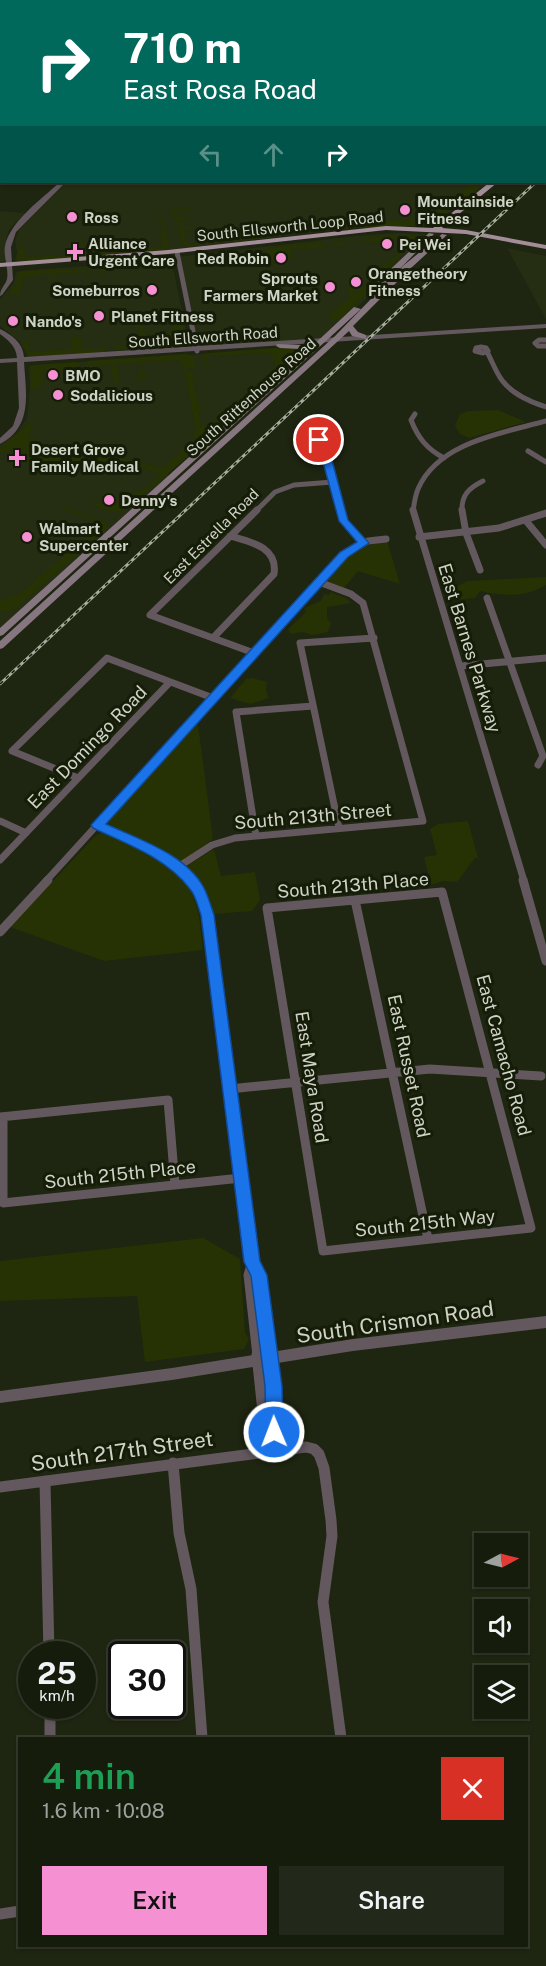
<!DOCTYPE html>
<meta charset="utf-8">
<style>
:root{--surface:#161c0c;--page:#23291a;--text:#f1f3f6;--muted:#9ea19d;--line:#353a2d;--accent:#f591d2}
body{margin:0;font-family:"Public Sans",sans-serif;background:var(--page);color:var(--text);height:100vh;display:flex;flex-direction:column;font-size:22px;white-space:nowrap}
*{box-sizing:border-box;margin:0}
p{font-size:20px;color:var(--muted)}
.icon{flex:none;width:33px;height:33px;fill:none;stroke:currentColor;stroke-width:2;stroke-linecap:round;stroke-linejoin:round}
.map{position:relative;flex:1;overflow:hidden}
.drawer{position:absolute;left:18px;top:1737px;width:510px;height:210px;display:flex;flex-direction:column;background:var(--surface);border-radius:0px;box-shadow:0 2px 4px #0004,0 0 0 2px var(--line)}
.drawer>*{flex:none}
.banner{position:absolute;left:0px;top:0px;width:546px;height:183px;box-shadow:0 2px 4px #0004,0 0 0 2px var(--line);background:#00695c;color:#fff;overflow:hidden}
.needle{width:39px;rotate:83deg}
.tools{position:absolute;left:474px;top:1533px;display:grid;gap:12px}
.tools a{display:grid;place-items:center;width:54px;height:54px;border-radius:0px;background:var(--surface);box-shadow:0 2px 4px #0004,0 0 0 2px var(--line);font-size:30px}
.speed{position:absolute;left:18px;top:1641px;display:flex;gap:12px;font-size:30px;font-weight:700;text-align:center}
.speed>*{display:grid;place-content:center;width:78px;height:78px;border-radius:50%;background:var(--surface);box-shadow:0 2px 4px #0004,0 0 0 2px var(--line);line-height:1}
.speed small{font-size:15px;font-weight:400}
.speed .limit{border:3px solid #111;border-radius:9px;background:#fff;color:#111}
.pin{position:absolute;display:grid;place-items:center;width:51px;height:51px;color:#fff;margin:-26px;border:3px solid #fff;border-radius:50%;box-shadow:0 2px 6px #0007}
.me{position:absolute;width:66px;margin:-33px;rotate:359deg;stroke-linejoin:round;filter:drop-shadow(0 0 4px #0008)}
.turn{display:flex;align-items:center;gap:21px;height:126px;padding:0 24px;font-size:27px}
.turn .icon{width:78px;height:78px;stroke-width:2.5}
.turn b{display:block;font-size:42px;line-height:51px}
.lanes{display:flex;align-items:center;height:57px;padding:0 24px;background:#0003;justify-content:center;gap:30px;direction:ltr}
.lanes .off{opacity:.35}
.round{display:grid;place-items:center;flex:none;width:63px;height:63px;border-radius:0px;background:var(--page)}
.head{display:flex;align-items:center;justify-content:space-between;height:102px;padding:0 24px}
h1{font-size:36px;font-weight:600;line-height:45px;color:#1e9e55}
.cta{display:flex;gap:12px;margin-top:auto;padding:12px 24px}
.cta a{flex:1;height:69px;border-radius:0px;background:var(--accent);color:#111;font-size:24px;font-weight:600;line-height:69px;text-align:center}
.cta a+a{background:var(--page);color:var(--text)}
.map>svg:first-child{display:block}
</style>
<div class="map">
<svg width="546" height="1966" viewBox="0 0 546 1966">
<rect width="100%" height="100%" fill="#1e2510"/>
<!-- built -->
<path fill="#252d12" d="M67,182H489L432,226L350,228L166,251L20,262L15,260L17,252L15,241L19,230Z
M0,211L25,213L9,230L6,239V260L0,263Z
M395,233L431,234L325,339L197,348L177,257L355,236Z
M507,248L546,256V319Z
M168,260L172,263L189,344L188,345L28,357L19,341L0,326V299L13,284L16,273L19,271Z
M295,348L302,353L204,438L167,474L172,477L0,633V445L18,432L27,418L30,389L29,367L31,365Z"/>
<!-- green -->
<path fill="#263203" d="M474,182L487,183L450,208L432,225L337,229L333,228L331,224L425,219L452,203L458,194Z
M189,206L191,209L178,211L175,214L180,218H197L180,221L182,227H199L184,230L186,242L191,244L254,235L256,239L183,246L178,224L170,211Z
M153,214H158L163,221L169,248L166,250L92,254V251L137,249L143,248V245L145,244V247H161L163,245L160,236H163L161,222L158,221L160,220L156,214Z
M385,236H417L420,238L376,278L369,276H373L381,269L379,268L398,254L396,253L400,252L396,250H402L409,244L407,242L386,238L377,243L357,240L344,242L337,247L331,243Z
M80,241L84,242V255L82,257L25,261L16,259L21,244H23L24,257L80,254L82,248H80L81,243L78,242Z
M320,242L328,246L306,249L303,244L305,249L293,250L290,246L294,258H288V255L281,251L274,254L276,260H292L274,263L268,255L271,263L265,250L271,248Z
M166,260L170,262L172,281L168,280L171,279L168,267L163,265L114,268L100,274L98,268L103,266Z
M86,269L91,277H88L85,272L55,274V292H54L53,273L25,277L18,295L9,293L17,283V273L21,271Z
M369,281L371,282L369,285L371,288L341,319H330V315L341,304L351,299L348,297L350,296L347,287L354,288L352,292L360,290Z
M179,316L182,317L187,344L182,342V347L164,348V345L171,344L170,337L145,340L146,347L158,346L157,348L115,349L117,344L119,346L141,345L139,328L119,324L121,319L143,318L145,333L148,335L169,333L173,329L172,319L163,318Z
M80,336L83,349H90L93,347L94,349H102L105,346L106,350L103,352L30,357L32,355L27,354L23,342L30,341L33,343L27,344L28,346L29,344L30,352L71,349V338Z
M289,347L299,348L302,354L261,388H253L276,367L271,353L206,356L209,367L205,366L203,355L208,353Z
M187,354L194,356L195,368L184,369L179,360L145,362L140,365L141,372H145L146,377L132,382L140,377L139,362L128,363L127,358V363L114,364V366L118,367L119,377L116,378L120,384H114L111,366H85V363L88,362L87,361L158,356L159,359V356Z
M75,362L79,363L78,369L42,371L44,379L47,380L41,381L40,389L31,388L30,366Z
M185,372H195L192,373L193,380H197L193,382L195,392H200L196,394L198,404H202L200,406L203,408L199,412L201,425L210,426L249,392L256,395L247,399L201,442H196L194,439L195,427Z
M498,410L526,422L469,438L460,434L455,426L460,414L468,411Z
M28,424L34,425L36,427L32,428L29,437L33,438L30,452L37,456L128,459L163,468L183,451L180,450L182,448L192,449V453L125,510L113,512L91,505L99,502L112,506L127,495L131,496L136,492L134,490L141,492L161,474L131,464L122,466L121,464L101,463L98,465V463L76,462L74,465V462H54L51,464V462L30,461L28,463V461H21V458L10,450L0,454V448Z
M64,507L106,522L108,528L16,608L7,612L0,610V600L17,595L38,579L35,577L42,576L51,567L49,565H54L75,546L73,544H77L87,536L85,533L89,534L98,525L94,524L96,521L94,520L62,509Z
M387,541L400,584L358,571L344,588L327,581C336,555 363,545 387,541Z
M546,577V585C525,598 503,596 480,591L475,598L455,600L451,590L467,581Z
M330,592L346,598L351,603L327,607V618L331,623L328,632L313,635L302,632L290,634L288,629L306,612L304,608L321,601L324,594L329,595Z
M252,678L267,682L266,690L269,698L250,704L230,698L246,679Z
M196,723L198,724L213,839L180,863L108,823L111,816Z
M468,821L478,858H475L457,882L443,881L431,885L424,857L437,855L430,829L438,824Z
M103,832C118,833 129,841 142,848C191,876 199,894 203,950L104,961L10,927L95,836Z
M214,849L221,876L255,872L260,900L252,911L213,914L205,889L185,867Z
M203,1238L240,1259L245,1333L249,1339L244,1349L145,1362L137,1296L0,1301V1261Z"/>
<g fill="none" stroke-linecap="round" stroke-linejoin="round">
<!-- minor-far4 -->
<path stroke="#62585e" stroke-width="4.5" d="M79,2H83
M193,2H210"/>
<!-- minor-far3 -->
<path stroke="#62585e" stroke-width="5" d="M177,252L197,351
M546,340H539L535,343L538,346H546
M481,347L486,348L488,351L483,353L475,351L476,348Z
M487,352C491,359 494,367 498,374C507,392 528,401 546,407
M415,414L411,420C418,438 427,449 444,458
M319,440L323,442L322,446L310,445L311,441Z
M321,447L325,449L342,512
M528,451L546,462
M255,512L275,492L294,485L333,482
M413,512C414,504 415,496 418,489C438,442 503,433 546,421
M462,512C461,495 469,488 483,481"/>
<!-- minor-far2 -->
<path stroke="#62585e" stroke-width="7" d="M341,510L344,521L364,543
M413,510L524,881
M462,510L466,533L480,570
M527,522L546,545
M419,537L499,528L546,513
M487,598L543,756L538,765
M213,638L274,574C278,547 251,542 230,536
M254,653L150,615L257,510
M461,666L546,658
M78,778L12,751L107,658L213,698
M0,821L26,833
M98,825L164,858L190,881
M339,828L300,643L374,638
M256,836L236,712L313,706
M0,860L170,682
M178,867L212,845L235,838L423,821L363,603L351,594L319,582
M46,881L344,554L368,541L386,539"/>
<!-- minor-far1 -->
<path stroke="#62585e" stroke-width="9" d="M189,880L200,896L208,915L252,1262L259,1275L270,1356
M523,880L546,961
M442,892L531,1228L323,1251L267,908Z
M355,900L428,1239
M0,932L48,880
M229,1089L430,1069L541,1076
M0,1117L168,1100L175,1185
M3,1117V1203L241,1178
M252,1262L248,1275L257,1356"/>
<!-- minor -->
<path stroke="#62585e" stroke-width="11" d="M257,1355L266,1440L272,1450
M270,1355L274,1386L272,1451
M173,1463L179,1533L191,1589L202,1738
M45,1481L49,1654
M0,1487L306,1447L314,1449L319,1454L324,1468L331,1520L332,1536L323,1602L341,1738
M50,1706V1738
M0,1914L20,1911"/>
<!-- tertiary -->
<path fill="#62585e" fill-rule="evenodd" d="M0,81L2,82V85H0Z
M60,182H66L16,232L11,247L13,280L2,295L0,296C0,288 5,286 7,279C9,269 3,256 5,246C10,221 43,198 60,182Z
M546,324V328L24,362C26,393 33,427 0,444V438L13,426L19,408L17,362L0,363V359L17,358C16,346 9,341 0,334V329C12,335 23,343 24,357Z
M546,1316V1328L353,1351L172,1380L0,1403V1391L172,1368L353,1339Z"/>
<!-- secondary -->
<path fill="#86767f" fill-rule="evenodd" d="M429,233L434,234L384,285H378V281Z
M442,234L447,235L410,269L353,326L358,332L366,335V339L352,336L349,331L3,648L0,649V641L335,336L404,265Z
M354,307L361,309L3,635L0,636V628L303,354L300,349L280,348L276,346L277,344L302,345L308,350Z"/>
<!-- primary -->
<path fill="#a28d99" fill-rule="evenodd" d="M544,145H546L544,150Z
M490,182H498L442,228L466,230L546,245V249L466,234L386,230L168,254L0,267V263L168,250L386,226L433,228Z"/>
<!-- rail casing -->
<g stroke="#a7ad9e" stroke-width="3">
<path id="rail" d="M544,174L546,172
M0,684L536,182"/>
</g>
<!-- rail -->
<use href="#rail" stroke="#151c07" stroke-width="1.5" stroke-dasharray="4" stroke-linecap="butt"/>
</g>
<!-- route -->
<path fill="#1a73e8" stroke="#114b97" stroke-width="1.5" d="M315,438H322L328,444L326,446L329,449L348,520L369,543L348,557L106,824C138,839 186,854 204,888C208,896 211,906 214,915L260,1261L267,1275L282,1386L283,1432L281,1438L274,1440L268,1438L266,1432L265,1386L251,1276L244,1262L201,915C198,907 196,896 190,889C167,858 127,844 93,828L91,825L340,552L357,542L339,521L320,451L314,440Z"/>
<!-- markers -->
<g fill="#f591d2" stroke="#151c07" stroke-width="2">
<circle cx="405" cy="210" r="6"/>
<circle cx="72" cy="217" r="6"/>
<circle cx="387" cy="244" r="6"/>
<path d="M72 243h6v6h6v6h-6v6h-6v-6h-6v-6h6z"/>
<circle cx="281" cy="258" r="6"/>
<circle cx="356" cy="282" r="6"/>
<circle cx="330" cy="287" r="6"/>
<circle cx="152" cy="290" r="6"/>
<circle cx="99" cy="316" r="6"/>
<circle cx="13" cy="321" r="6"/>
<circle cx="53" cy="375" r="6"/>
<circle cx="58" cy="395" r="6"/>
<path d="M14 449h6v6h6v6h-6v6h-6v-6h-6v-6h6z"/>
<circle cx="109" cy="500" r="6"/>
<circle cx="27" cy="537" r="6"/>
</g>
<g text-anchor="middle" dominant-baseline="central" stroke-width="6" stroke-linejoin="round" paint-order="stroke">
<!-- far-poi labels -->
<g font-size="15" font-weight="bold" fill="#ced3c6" stroke="#151c07" text-anchor="start">
<text x="417" y="201">Mountainside<tspan x="417" dy="17">Fitness</tspan></text>
<text x="84" y="217">Ross</text>
<text x="88" y="243">Alliance<tspan x="88" dy="17">Urgent Care</tspan></text>
<text x="399" y="244">Pei Wei</text>
<text x="269" y="258" text-anchor="end">Red Robin</text>
<text x="368" y="273">Orangetheory<tspan x="368" dy="17">Fitness</tspan></text>
<text x="318" y="278" text-anchor="end">Sprouts<tspan x="318" dy="17">Farmers Market</tspan></text>
<text x="140" y="290" text-anchor="end">Someburros</text>
<text x="111" y="316">Planet Fitness</text>
<text x="25" y="321">Nando's</text>
<text x="65" y="375">BMO</text>
<text x="70" y="395">Sodalicious</text>
<text x="31" y="449">Desert Grove<tspan x="31" dy="17">Family Medical</tspan></text>
<text x="121" y="500">Denny's</text>
<text x="39" y="528">Walmart<tspan x="39" dy="17">Supercenter</tspan></text>
</g>
<!-- far-street labels -->
<g font-size="15" fill="#ced3c6" stroke="#151c07">
<text transform="translate(290 226) rotate(-6)">South Ellsworth Loop Road</text>
<text transform="translate(203 337) rotate(-4)">South Ellsworth Road</text>
<text transform="translate(251 397) rotate(-42)">South Rittenhouse Road</text>
<text transform="translate(211 536) rotate(-45)">East Estrella Road</text>
</g>
<!-- street labels -->
<g font-size="18" fill="#ced3c6" stroke="#151c07">
<text transform="translate(470 648) rotate(73)">East Barnes Parkway</text>
<text transform="translate(87 747) rotate(-46)">East Domingo Road</text>
<text transform="translate(313 816) rotate(-5)">South 213th Street</text>
<text transform="translate(353 885) rotate(-5)">South 213th Place</text>
<text transform="translate(504 1055) rotate(75)">East Camacho Road</text>
<text transform="translate(409 1066) rotate(78)">East Russet Road</text>
<text transform="translate(312 1077) rotate(81)">East Maya Road</text>
<text transform="translate(120 1174) rotate(-6)">South 215th Place</text>
<text transform="translate(425 1223) rotate(-6)">South 215th Way</text>
</g>
<!-- near-street labels -->
<g font-size="21" fill="#ced3c6" stroke="#151c07">
<text transform="translate(395 1322) rotate(-8)">South Crismon Road</text>
<text transform="translate(122 1451) rotate(-8)">South 217th Street</text>
</g>
</g>
</svg>
<div class="tools">
<a><svg class="needle" viewBox="-14 -14 28 28"><path d="M0-13l5 13h-10z" fill="#e53935"/><path d="M0 13l5-13h-10z" fill="#9ea19d"/></svg></a>
<a><svg class="icon" aria-label="sound" viewBox="0 0 24 24"><path d="M4 9h4l5-4v14l-5-4H4zM17 9q2 3 0 6"/></svg></a>
<a><svg class="icon" aria-label="layers" viewBox="0 0 24 24"><path d="M12 4l9 5-9 5-9-5zM3 14l9 5 9-5"/></svg></a>
</div>
<div class="speed"><div>25<small>km/h</small></div><div class="limit">30</div></div>
<div class="pin" style="left:319px;top:440px;background:#d93025"><svg class="icon" aria-label="arrive" viewBox="0 0 24 24"><path d="M6 21V4h12l-3 4 3 4H6"/></svg></div>
<svg class="me" style="left:274px;top:1432px" viewBox="-20 -20 40 40"><circle r="17" fill="#1a73e8" stroke="#fff" stroke-width="3"/><path d="M0-11L8 9 0 5-8 9z" fill="#fff"/></svg>
<div class="banner">
<div class="turn"><svg class="icon" aria-label="right" viewBox="0 0 24 24"><path d="M7 20v-9h11M14 6l5 5-5 5"/></svg><div><b>710 m</b>East Rosa Road</div></div>
<div class="lanes"><svg class="icon off" aria-label="left" viewBox="0 0 24 24"><path d="M17 20v-9H6M10 6l-5 5 5 5"/></svg><svg class="icon off" aria-label="ahead" viewBox="0 0 24 24"><path d="M12 20V5M6 11l6-6 6 6"/></svg><svg class="icon" aria-label="right" viewBox="0 0 24 24"><path d="M7 20v-9h11M14 6l5 5-5 5"/></svg></div>
</div>
<section class="drawer">
<div class="head"><div><h1>4 min</h1><p>1.6 km · 10:08</p></div><a class="round" style="background:#d93025;color:#fff"><svg class="icon" aria-label="close" viewBox="0 0 24 24"><path d="M6 6l12 12M18 6L6 18"/></svg></a></div>
<div class="cta"><a>Exit</a><a>Share</a></div>
</section>
</div>
